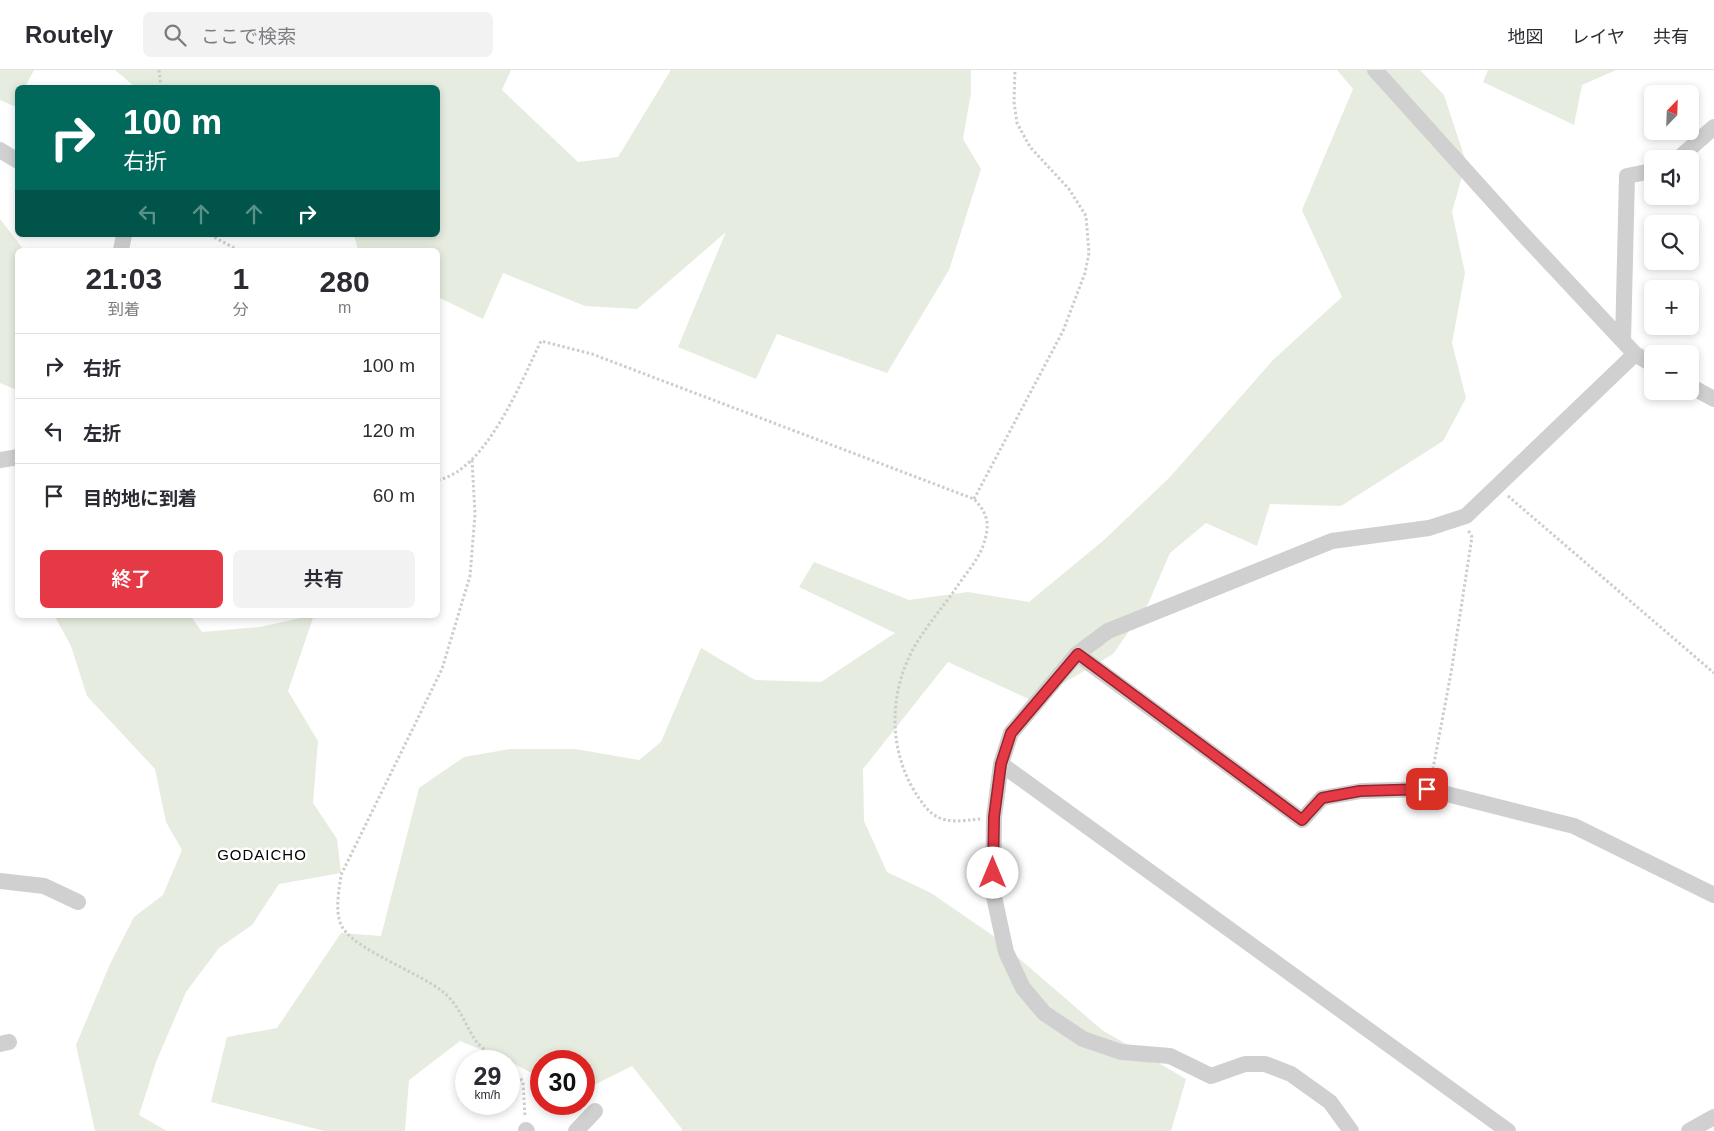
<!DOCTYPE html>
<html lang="ja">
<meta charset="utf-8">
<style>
:root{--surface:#fff;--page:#f2f2f3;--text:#2b2b33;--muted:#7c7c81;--line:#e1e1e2;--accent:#e63946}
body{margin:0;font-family:Arial,"Noto Sans JP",sans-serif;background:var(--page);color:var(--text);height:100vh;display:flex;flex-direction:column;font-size:19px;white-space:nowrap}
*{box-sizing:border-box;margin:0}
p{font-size:16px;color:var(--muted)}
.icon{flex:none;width:28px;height:28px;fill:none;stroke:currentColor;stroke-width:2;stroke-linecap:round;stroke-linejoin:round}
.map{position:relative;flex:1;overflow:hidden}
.drawer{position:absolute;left:15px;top:178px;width:425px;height:370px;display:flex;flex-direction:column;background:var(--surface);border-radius:8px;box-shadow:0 2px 8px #0003}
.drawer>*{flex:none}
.guide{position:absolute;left:15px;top:15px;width:425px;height:152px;border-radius:8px;box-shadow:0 2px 8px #0003;background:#00695c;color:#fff;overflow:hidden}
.needle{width:32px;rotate:23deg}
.buttons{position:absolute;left:1644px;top:15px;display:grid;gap:10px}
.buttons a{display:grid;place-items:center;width:55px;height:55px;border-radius:8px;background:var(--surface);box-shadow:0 2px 8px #0003;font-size:25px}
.speed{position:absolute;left:455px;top:980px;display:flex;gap:10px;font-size:25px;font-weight:700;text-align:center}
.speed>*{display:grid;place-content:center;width:65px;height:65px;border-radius:50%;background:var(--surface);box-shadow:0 2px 8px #0003;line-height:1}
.speed small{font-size:12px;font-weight:400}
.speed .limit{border:8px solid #d22;background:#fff;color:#111}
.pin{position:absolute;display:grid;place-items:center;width:42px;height:42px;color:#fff;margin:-21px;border-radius:10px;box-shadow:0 2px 8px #0006}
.me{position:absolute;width:55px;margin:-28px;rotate:0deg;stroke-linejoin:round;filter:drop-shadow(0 0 4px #0008)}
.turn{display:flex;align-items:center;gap:18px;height:105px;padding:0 25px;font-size:22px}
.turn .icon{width:65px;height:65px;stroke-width:2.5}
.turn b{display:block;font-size:35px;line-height:42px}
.lanes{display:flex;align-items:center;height:48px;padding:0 25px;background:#0003;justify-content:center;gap:25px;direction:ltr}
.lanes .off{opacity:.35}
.eta{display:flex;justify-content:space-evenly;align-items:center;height:85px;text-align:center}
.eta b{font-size:30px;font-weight:600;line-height:35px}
.button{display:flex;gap:10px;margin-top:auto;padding:10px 25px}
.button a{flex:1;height:58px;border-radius:8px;background:var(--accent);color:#fff;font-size:20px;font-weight:600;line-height:58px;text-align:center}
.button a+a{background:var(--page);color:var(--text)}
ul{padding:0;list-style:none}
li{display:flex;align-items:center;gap:15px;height:65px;padding:0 25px;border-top:1px solid var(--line)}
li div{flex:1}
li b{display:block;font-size:19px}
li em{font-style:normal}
header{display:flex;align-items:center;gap:30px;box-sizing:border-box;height:70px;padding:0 25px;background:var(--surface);border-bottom:1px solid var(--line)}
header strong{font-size:24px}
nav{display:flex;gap:28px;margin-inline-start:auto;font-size:18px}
.search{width:350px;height:45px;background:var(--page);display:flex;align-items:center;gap:12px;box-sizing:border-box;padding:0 18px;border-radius:8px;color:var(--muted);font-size:19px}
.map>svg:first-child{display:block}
</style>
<header>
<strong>Routely</strong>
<div class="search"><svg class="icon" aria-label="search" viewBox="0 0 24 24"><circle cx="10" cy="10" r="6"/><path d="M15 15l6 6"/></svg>ここで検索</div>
<nav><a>地図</a><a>レイヤ</a><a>共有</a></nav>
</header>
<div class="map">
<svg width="1714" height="1061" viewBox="0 0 1714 1061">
<rect width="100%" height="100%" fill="#fff"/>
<!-- green -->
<path fill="#e6ecdf" d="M0,0H34L25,17L18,18L16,37L0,30Z
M115,0H511L502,20L578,92L618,87L671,0H971V23L963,69L981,99L949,200L887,303L777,264L756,309L678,277L726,162L637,239L585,236L503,203L483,249L438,227V180H358L354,165H438V18L135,17Z
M1337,0H1420L1444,25L1466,92L1452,142L1465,203L1452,273L1466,328L1443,371L1341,436L1270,434L1257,476L1206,453L1170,483L1148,534L1113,584L1033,631L948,592L863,699L864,751L887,802L931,823L992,865L1102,960L1186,1009L1171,1061H681L682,1059L632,996L584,1020V991H541V1008L509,991L460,971L409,1010L405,1061H324L211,1032L227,967L277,958L341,863L381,866L419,718L464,687L510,679H575L639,690L661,672L701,578L755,610L821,612L895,563L799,517L814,492L909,530L968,522L1029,532L1104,470L1170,407L1273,290L1342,227L1302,140L1353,19Z
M1488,0H1616L1582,15L1574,55L1483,12Z
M0,149L24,180H18L17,320L0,313Z
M54,545H190L202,562L260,557L314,545L288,621L318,671L313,733L337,769L341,803L279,814L252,855L219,878L186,922L156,992L139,1045L167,1061H95L76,975L110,894L134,847L163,825L182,780L166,752L155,699L87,626L71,576Z"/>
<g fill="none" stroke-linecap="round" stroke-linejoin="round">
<!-- path -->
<path stroke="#cdcdcd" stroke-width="3" stroke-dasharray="2.5 2.5" stroke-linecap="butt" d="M159,0L161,18
M210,165L238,180
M472,390L475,444L470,506L442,599L341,805C339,821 333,847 345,861C362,882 417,902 442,921C459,934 465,955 476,971C482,979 492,985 499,991
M438,410C486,400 521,312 541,271L592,284L974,429C989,445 990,455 983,476C977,492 963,507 954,521C940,541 922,561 911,583C890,625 889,675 912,717C932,751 941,754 980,749
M1508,426L1714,603
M974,429L1063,261L1085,203L1089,183L1086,146L1069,119L1030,77L1017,53L1014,32L1015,0
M1432,704L1451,603L1472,467L1468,460
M509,999L523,1011L525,1047"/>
<!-- street -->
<path stroke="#d0d0d0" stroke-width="16" d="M1375,0L1520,161L1635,284L1652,294
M0,80L18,91
M1678,89L1714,57
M121,180L124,165
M1623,271L1627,106L1652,101
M1690,316L1714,329
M0,390L18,387
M1077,584L1302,750L1322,728L1361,721L1427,719L1574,756L1714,825
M1001,694L1508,1061
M0,811L44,816L78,832
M0,974L9,972
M526,1060L527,1061
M576,1061L595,1041
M1351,1061L1330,1032L1291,1004L1265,994H1245L1211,1006L1170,986L1121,982L1083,969L1044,943L1023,918L1006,882L993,822L994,747L1001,694L1011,663L1077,584L1108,561L1332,471L1429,458L1466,446L1635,284
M1689,1061L1714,1047"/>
</g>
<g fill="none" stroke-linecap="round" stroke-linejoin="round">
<!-- route casing -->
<g stroke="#96252e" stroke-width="12">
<path id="route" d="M993,803L994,747L1001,694L1011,663L1078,584L1302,750L1322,728L1360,721L1427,719"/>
</g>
<!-- route -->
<use href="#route" stroke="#e63946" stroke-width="9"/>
</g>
<g text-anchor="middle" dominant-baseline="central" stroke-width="5" stroke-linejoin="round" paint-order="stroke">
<!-- quarter labels -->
<g font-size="15" letter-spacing="1" fill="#000" stroke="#fff">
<text x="262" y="784">GODAICHO</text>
</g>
</g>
</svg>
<div class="buttons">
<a><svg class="needle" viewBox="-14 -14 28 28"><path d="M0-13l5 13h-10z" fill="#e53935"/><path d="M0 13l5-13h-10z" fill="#7c7c81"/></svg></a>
<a><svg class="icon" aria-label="sound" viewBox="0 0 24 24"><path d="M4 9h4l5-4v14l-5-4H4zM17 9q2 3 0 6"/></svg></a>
<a><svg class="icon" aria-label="search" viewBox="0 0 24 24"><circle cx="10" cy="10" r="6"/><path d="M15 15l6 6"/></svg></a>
<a>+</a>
<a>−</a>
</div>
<div class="speed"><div>29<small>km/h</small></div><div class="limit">30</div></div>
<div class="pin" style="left:1427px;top:719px;background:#d93025"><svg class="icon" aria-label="arrive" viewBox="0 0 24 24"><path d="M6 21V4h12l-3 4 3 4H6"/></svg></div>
<svg class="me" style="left:993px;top:803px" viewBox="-20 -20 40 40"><circle r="19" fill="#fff"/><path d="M0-13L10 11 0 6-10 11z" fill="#e63946"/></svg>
<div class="guide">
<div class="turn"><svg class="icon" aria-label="right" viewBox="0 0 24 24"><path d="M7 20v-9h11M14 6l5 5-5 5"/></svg><div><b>100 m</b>右折</div></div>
<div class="lanes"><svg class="icon off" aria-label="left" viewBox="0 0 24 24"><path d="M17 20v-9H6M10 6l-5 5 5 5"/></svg><svg class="icon off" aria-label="ahead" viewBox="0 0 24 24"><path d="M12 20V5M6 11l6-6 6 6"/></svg><svg class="icon off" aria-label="ahead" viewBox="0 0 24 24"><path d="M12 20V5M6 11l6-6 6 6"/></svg><svg class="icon" aria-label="right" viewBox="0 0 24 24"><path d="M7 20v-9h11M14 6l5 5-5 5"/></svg></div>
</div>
<section class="drawer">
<div class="eta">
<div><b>21:03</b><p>到着</p></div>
<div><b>1</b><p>分</p></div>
<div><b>280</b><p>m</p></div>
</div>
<ul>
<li><svg class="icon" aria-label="right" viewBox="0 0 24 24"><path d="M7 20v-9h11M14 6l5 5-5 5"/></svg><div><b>右折</b></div><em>100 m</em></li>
<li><svg class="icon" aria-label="left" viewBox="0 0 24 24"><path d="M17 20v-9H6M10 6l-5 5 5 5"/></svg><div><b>左折</b></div><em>120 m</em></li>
<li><svg class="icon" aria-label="arrive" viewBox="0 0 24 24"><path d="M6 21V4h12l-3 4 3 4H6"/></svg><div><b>目的地に到着</b></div><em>60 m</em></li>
</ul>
<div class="button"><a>終了</a><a>共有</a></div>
</section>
</div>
